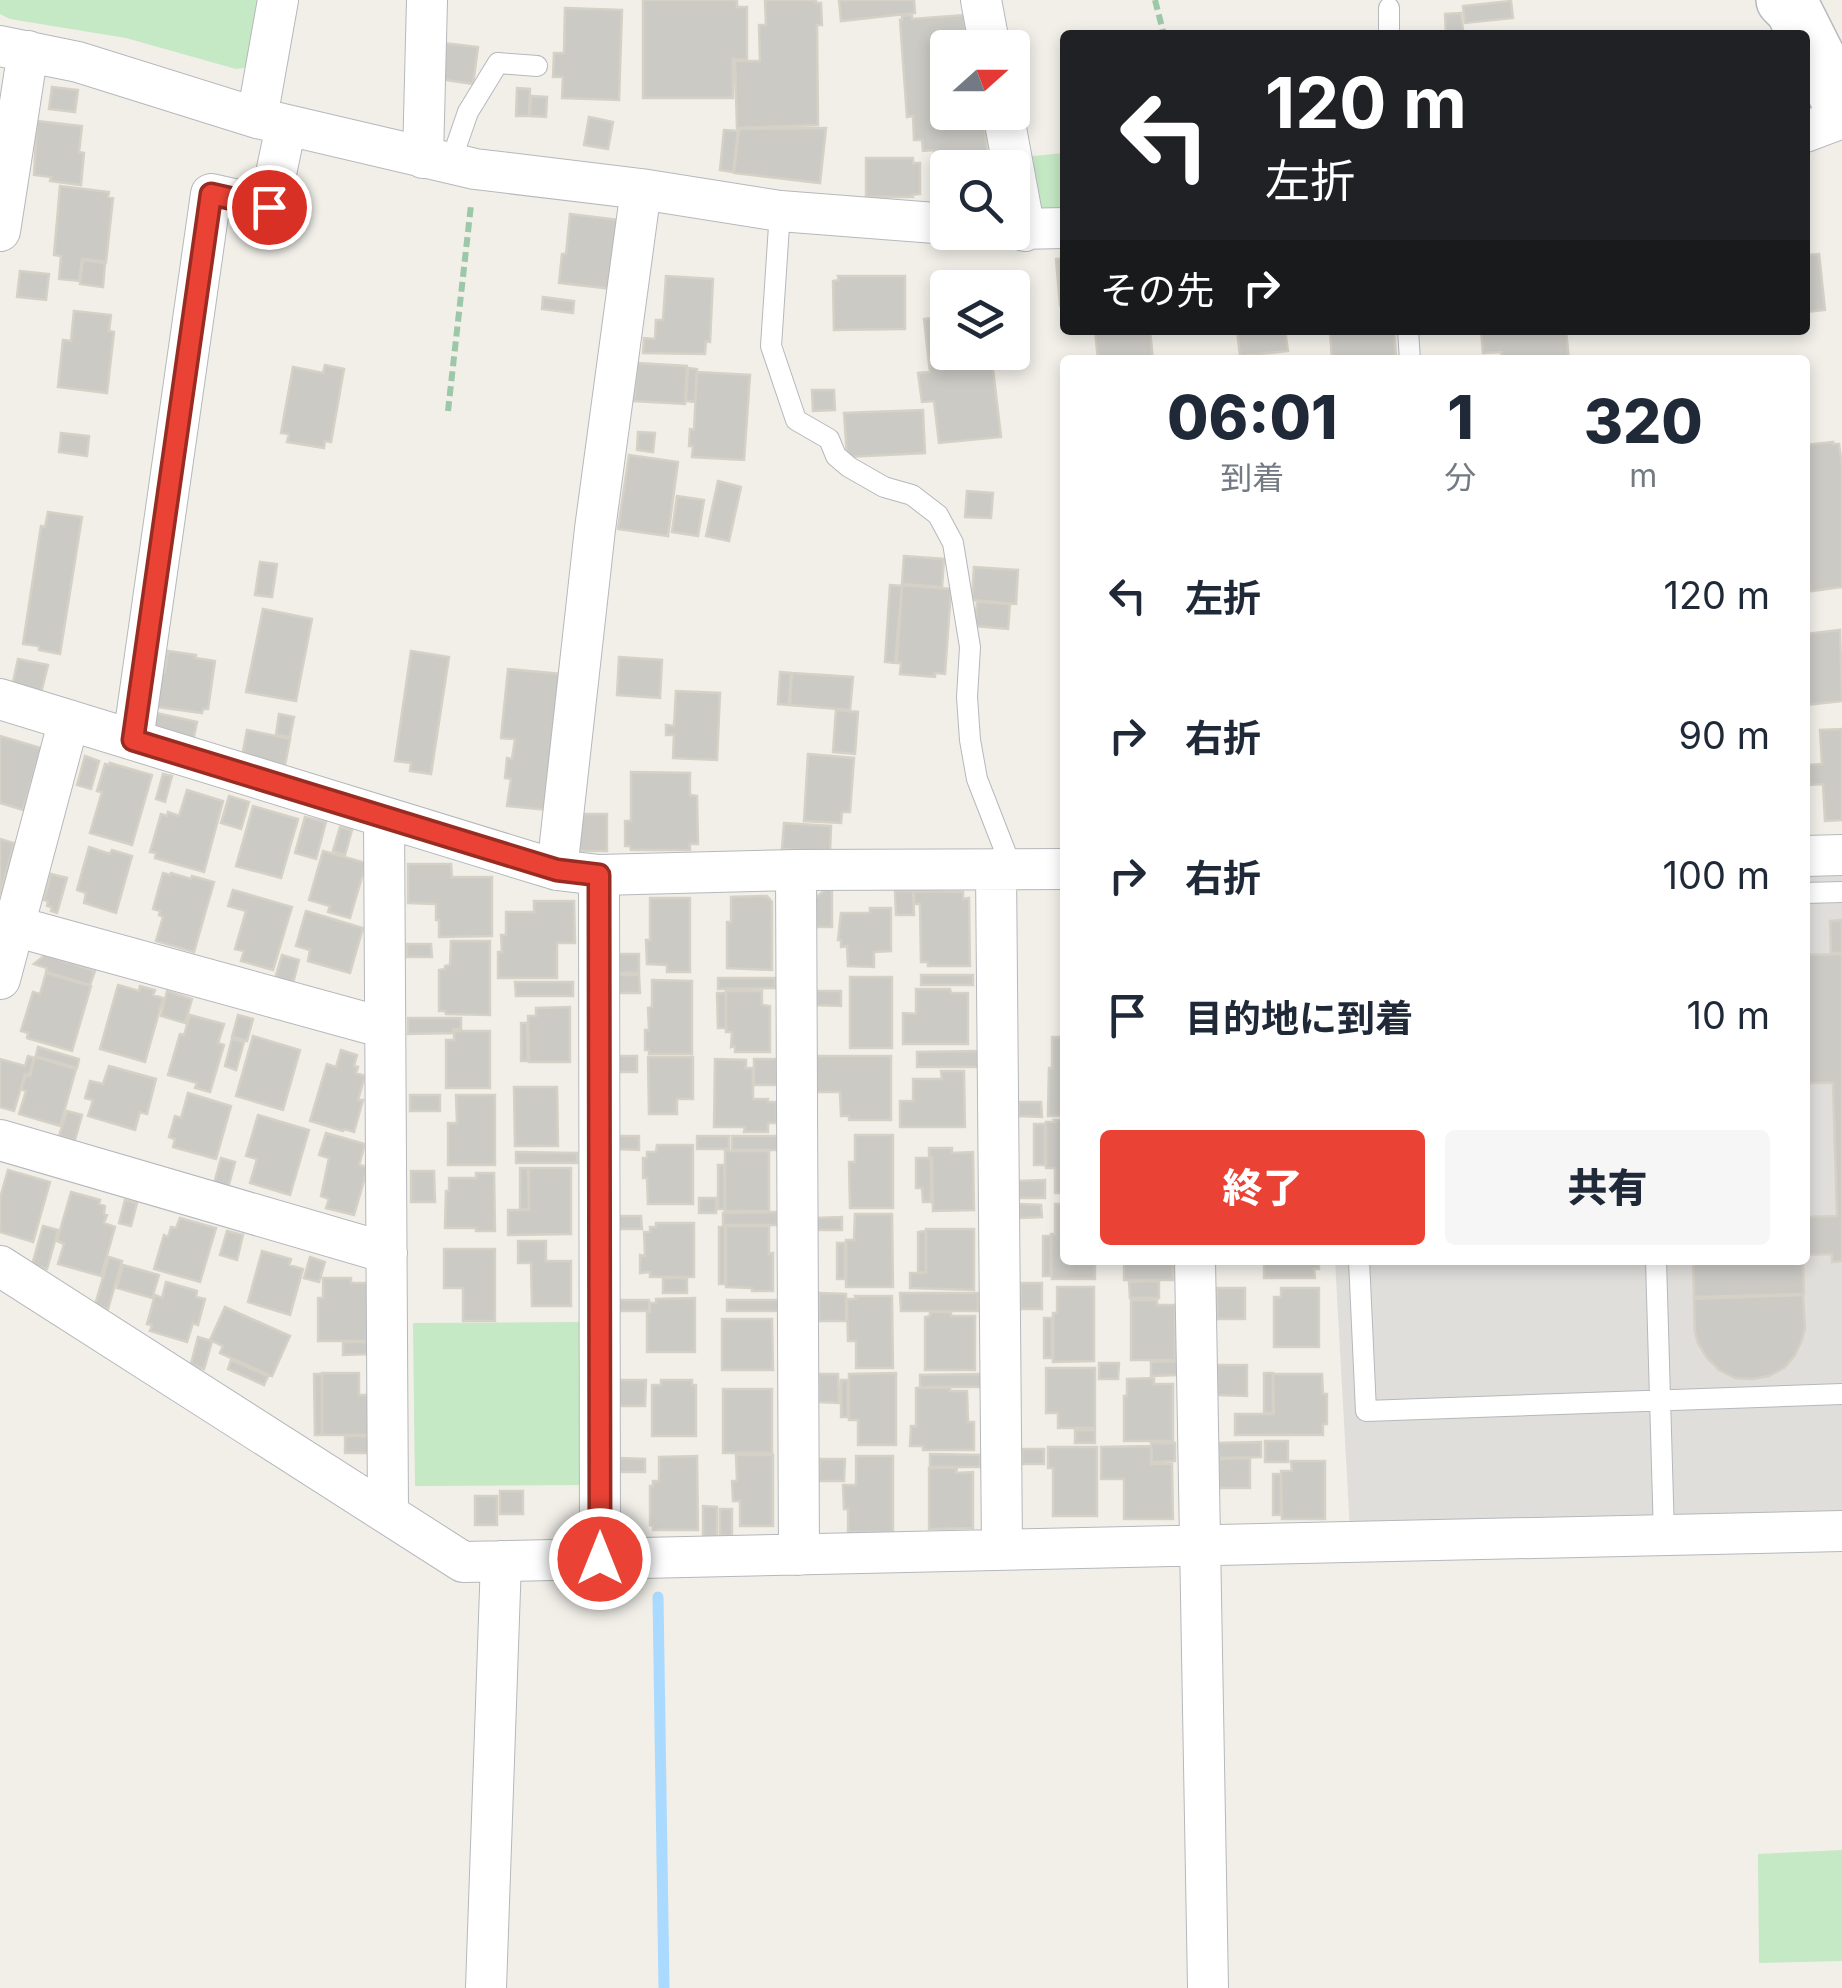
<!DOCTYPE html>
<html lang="ja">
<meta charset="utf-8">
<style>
:root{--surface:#fff;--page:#f6f6f7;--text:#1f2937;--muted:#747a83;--accent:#ea4335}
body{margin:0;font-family:Inter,"Noto Sans JP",sans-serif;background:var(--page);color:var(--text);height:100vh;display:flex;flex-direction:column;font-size:38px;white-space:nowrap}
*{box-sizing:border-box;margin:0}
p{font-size:32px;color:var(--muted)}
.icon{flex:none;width:55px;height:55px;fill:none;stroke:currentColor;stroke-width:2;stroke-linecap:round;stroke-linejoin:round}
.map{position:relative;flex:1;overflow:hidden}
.details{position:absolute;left:1060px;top:355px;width:750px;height:910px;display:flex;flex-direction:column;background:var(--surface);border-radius:10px;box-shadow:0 5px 15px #0003}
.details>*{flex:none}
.top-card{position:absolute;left:1060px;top:30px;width:750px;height:305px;border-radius:10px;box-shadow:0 5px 15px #0003;background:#202124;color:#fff;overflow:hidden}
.needle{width:65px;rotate:69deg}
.controls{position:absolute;left:930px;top:30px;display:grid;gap:20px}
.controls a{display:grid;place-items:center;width:100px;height:100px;border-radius:10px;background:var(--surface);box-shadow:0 5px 15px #0003;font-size:50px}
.pin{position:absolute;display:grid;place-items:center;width:85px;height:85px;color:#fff;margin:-42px;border:5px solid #fff;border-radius:50%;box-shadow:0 2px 10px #0007}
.me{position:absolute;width:110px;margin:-55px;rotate:0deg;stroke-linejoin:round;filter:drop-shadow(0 0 8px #0008)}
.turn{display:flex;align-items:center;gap:35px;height:210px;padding:0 40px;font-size:45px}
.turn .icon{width:130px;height:130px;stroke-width:2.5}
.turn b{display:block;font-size:70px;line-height:85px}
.then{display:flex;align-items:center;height:95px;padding:0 40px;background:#0003;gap:20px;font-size:38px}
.eta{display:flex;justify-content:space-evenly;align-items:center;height:170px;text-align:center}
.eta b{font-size:60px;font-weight:800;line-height:70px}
.action{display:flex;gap:20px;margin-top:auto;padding:20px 40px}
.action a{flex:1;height:115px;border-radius:10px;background:var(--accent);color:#fff;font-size:40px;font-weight:800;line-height:115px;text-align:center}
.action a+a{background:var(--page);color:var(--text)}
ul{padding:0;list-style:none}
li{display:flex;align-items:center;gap:30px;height:140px;padding:0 40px}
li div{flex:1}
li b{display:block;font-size:38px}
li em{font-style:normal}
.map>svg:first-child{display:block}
</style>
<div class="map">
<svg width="1842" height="1988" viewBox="0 0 1842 1988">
<rect width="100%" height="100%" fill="#f1efe8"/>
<!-- industrial -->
<path fill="#e0deda" d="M1805,870H1842V1519L1350,1530L1335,1260H1805Z"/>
<!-- green -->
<path fill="#c5e8c5" d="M0,0H259L251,67L236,69L126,38L10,19L0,14Z
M1065,153V208L1033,210L1022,157Z
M579,1322L581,1485L415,1486L413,1323Z
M1842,1850V1961L1759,1963L1758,1854Z"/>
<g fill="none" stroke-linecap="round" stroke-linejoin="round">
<!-- stream -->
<path stroke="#aadaff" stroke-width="11" d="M658,1597L664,1988"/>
</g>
<!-- building -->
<path fill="#cccac5" stroke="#d6d1c6" stroke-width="2.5" d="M643,0H737V7H747V60L733,59V98H643Z
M765,0H816V3H821L822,25H817L818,125L737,128L735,61H760L759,25H766Z
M839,0H914L915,13L841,21Z
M1511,1L1513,18L1465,23L1463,6Z
M565,8L622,10L619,100L562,98L563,77H553L554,53H564Z
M1461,13L1463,31L1446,33L1445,14Z
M912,15V19L964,15L967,48H948V112H975V115H983L987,152L935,156L934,150L923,151L922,140H914L913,116L907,117L900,20H902V16Z
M443,43L478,47L473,84L439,79Z
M52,87L78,90L75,112L49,109Z
M517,88L530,89L529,116H516Z
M531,96L547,97L546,117L530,116Z
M589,117L613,122L608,149L584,145Z
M37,121L82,126L79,152L84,153L81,185L50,181L51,177L34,175Z
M826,128L820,183L734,173L739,129Z
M724,130L738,131L733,172L720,170Z
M866,158H913V163H920V194L912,195L913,197H866Z
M60,186L109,192L108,197L113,198L106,262L82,259L79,281L59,279L61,256L54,255Z
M570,214L620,220L613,289L559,283L562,254H566Z
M1805,249L1806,255L1819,254L1825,310L1805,312Z
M1065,258V304L1060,305L1056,259Z
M83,260L105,263L103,287L80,284Z
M20,271L49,274L46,300L17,297Z
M666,276L713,279L710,342L706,341L705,354L643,353L644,338L655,339L656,320H663Z
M838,276H905V329L834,330L833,281L839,280Z
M543,297L574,301L573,313L542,309Z
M74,311L111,315L109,331L114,332L107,393L58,387L63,340L71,341Z
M948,316V352H991L1001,437L939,443L934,401L922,402L918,373L930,372L924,319Z
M1095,330H1150L1153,360H1098Z
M1237,330H1285L1288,351L1240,356Z
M1330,330H1394L1396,357L1377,360H1332Z
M1481,330H1566L1569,360H1502L1501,352L1483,353Z
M637,363L687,366L685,404L634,401Z
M325,365L344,369L331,442L325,441L324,448L287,442L289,434L281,433L293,367L323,373Z
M688,368L697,369L695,402L686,401Z
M697,372L750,375L744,460L692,457L693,446H689L690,429L694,430Z
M812,390H834L835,410L813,411Z
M923,410L925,453L847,457L844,413Z
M638,432L655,433L653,452L637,450Z
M61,433L89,436L87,456L59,452Z
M1833,442V444H1839L1842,466V587L1805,592V445Z
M629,455L678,462L668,536L618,529Z
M718,481L741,487L729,541L706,536Z
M967,491L993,493L991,518L965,517Z
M677,496L704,500L698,536L672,532Z
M48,512L82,517L60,654L39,650V646L23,644L41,526L45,527Z
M904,556L944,559L942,587L902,584Z
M260,562L277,564L272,597L255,595Z
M974,567L1018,570L1016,604L972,600Z
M890,585L902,586L895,663L885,662Z
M902,585L951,589L945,674L935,673V677L900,674L901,663H897Z
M977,602L1010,604L1008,629L975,626Z
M263,609L312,619L296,701L246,692Z
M1840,630L1842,701L1805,705V634Z
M168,651L196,655L195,658L215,661L208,709H203L202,713L157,707L162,672H165Z
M411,651L449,657L431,774L410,771L411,763L395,761Z
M619,657L662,660L660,698L617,695Z
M18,659L48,665L41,693L12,687Z
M508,669L561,674L547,810L507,806L511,779L505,778L507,758L512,759L515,739L501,738Z
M780,672L791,673L789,705L778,704Z
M792,673L853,677L850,710L790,705Z
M676,691L720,693L717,760L673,758L674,735H666V725L674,726Z
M836,710L858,712L855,754L833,752Z
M147,711L197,722L193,741L145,725Z
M279,714L294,717L290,737L276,735Z
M1842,729V820L1825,821L1823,784L1810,785L1809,765L1822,764L1820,730Z
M247,730L290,739L285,765L242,756Z
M0,736L41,748L23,810L0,803Z
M808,754L854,758L850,812H842L841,823L804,821Z
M85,756L99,761L91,789L77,785Z
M110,763L152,775L132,845L90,833L102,792L97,791L105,764L110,765Z
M631,772L690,773V795L697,796L698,844H690V850H631L630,846H625V821H631Z
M163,774L172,776L165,802L156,799Z
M187,790L223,801L204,872L155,858L156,853L150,852L161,814L167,816L168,812L179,816Z
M229,796L249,802L241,829L221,823Z
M253,806L298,819L281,878L236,866Z
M578,814H607V851H577Z
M305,817L326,822L316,859L295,853Z
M784,823L831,826L830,852L782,849Z
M340,827L352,830L345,855L333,851Z
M0,839L14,843L0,895Z
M89,847L110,854L112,850L132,856L116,913L84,903L86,893L77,890Z
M323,851L366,863L350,918L328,912L330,906L309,900Z
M408,864H451L452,877H492V936L439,937V920H436V904L408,903Z
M163,873L170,875L171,873L191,879L192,876L214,882L194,952L156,941L163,917L159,915L160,911L153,909Z
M51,874L67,878L57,913L51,911L52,907L47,906L48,901L44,900Z
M827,888H832V927H813V900Z
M233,890L292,907L273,970L241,961L244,951L235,949L246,911L228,906Z
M895,891H913L914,915H896Z
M914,891L963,892V899L969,898L970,966H928V962H921L920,904H914Z
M767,896L772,902V970L727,968V922H731V897Z
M650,898H690V972H667V965L647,964L646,940H650Z
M534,901H574L575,943H557V978H498V952H502L501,935H506V912H534Z
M870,908H891V951L874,952V967L848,966L847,946L841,947V940H838L841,913H870Z
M306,911L363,928L350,973L308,961L310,950L296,946Z
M1842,920V953H1831L1830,921Z
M451,941H490V1015L446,1014L445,1011H439V970L445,969V966L450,965Z
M407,944H431L432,957H407Z
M615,954H639V973H615Z
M1842,954V1261L1832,1262V1254L1805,1255V1217L1837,1216L1833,1083H1805V955Z
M45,955L95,971L90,985L46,972L47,968L34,964Z
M282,955L299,960L292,987L274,982Z
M46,973L91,986L72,1051L27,1038L28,1033L21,1031L33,992L40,994Z
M614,975H639L640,993H615Z
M921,975H973V985H921Z
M850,977H892V1048H850Z
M718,978H775V988L718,989Z
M652,980L692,981V1054H649V1050H645V1030H649L648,1008L652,1007Z
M515,982H573V996H516Z
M118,985L139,991L140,986L155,990L153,995L163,998L145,1062L100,1049Z
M916,989H950L951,993H968V1044H903V1013L916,1014Z
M167,991L192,999L185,1023L161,1016Z
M726,991H762V1005L770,1006V1052H735V1046L731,1047L732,1032H726Z
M814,991H841V1006L814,1005Z
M717,993H726V1028H718Z
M570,1007V1062H529L528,1016H536V1008Z
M190,1015L224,1024L218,1043L224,1045L210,1092L195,1088L197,1083L168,1075L180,1034L184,1035Z
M238,1015L253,1019L247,1041L232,1037Z
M408,1018H461V1029H453V1033L408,1034Z
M521,1023H527L528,1061H521Z
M454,1031H490V1088H446V1040H454Z
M253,1036L300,1050L283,1110L236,1096Z
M1052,1037H1065V1116H1048L1049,1068H1052Z
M232,1039L244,1042L236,1070L225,1066Z
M38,1047L79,1059L77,1068L36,1056Z
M341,1050L357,1055L354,1066L358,1067L356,1073L365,1076L358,1100H363L354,1132L344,1129L343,1131L310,1121L327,1064L336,1067Z
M978,1051V1067H917V1052Z
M28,1056L34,1058L29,1075L25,1074L14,1111L0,1107V1059L25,1066Z
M615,1056H637V1072H615Z
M816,1056H891V1120H849V1116H841L840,1092H816Z
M35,1057L76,1069L60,1126L19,1114L26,1091L21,1089L26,1075L30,1076Z
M648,1057H693V1099H677V1114H649Z
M715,1059L746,1060V1068H753V1099H768V1102H777V1123H768V1132H744L745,1127H714Z
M754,1059H777V1085H754Z
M109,1066L156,1079L147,1114L140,1112L135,1130L88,1116L93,1100L85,1098L90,1081L103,1084Z
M941,1071H964L965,1127H900V1101H913V1079H942Z
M514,1087H557L558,1146H515Z
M188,1093L231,1106L216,1159L173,1147L175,1139L169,1137L175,1116L181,1118Z
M410,1095H440V1111H410Z
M456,1095H495V1165H448V1123H457Z
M1019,1102H1041L1042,1117L1019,1116Z
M67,1111L82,1115L75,1140L59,1136Z
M258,1115L309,1130L290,1195L250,1183L257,1159L246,1156Z
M1054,1120H1065V1193H1055V1168H1046V1122H1055Z
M1034,1124H1045V1165H1034Z
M326,1133L365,1144L359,1165L368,1167L354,1215L326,1208L329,1199L321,1196L329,1158L319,1155Z
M855,1135H893V1208H850L849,1162H855Z
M617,1136H639V1150L617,1149Z
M697,1136H729V1149H697Z
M732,1136H777L778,1150H732Z
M657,1145H693V1204H648L647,1178H643V1158H647V1152H656Z
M929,1148H952V1153L973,1152L974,1210L933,1211L932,1157H929Z
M725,1151H769V1211H725Z
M516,1152L577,1153V1163H516Z
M221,1158L235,1162L228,1188L214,1184Z
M916,1158H931V1202H923L922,1188H916Z
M718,1165H724L725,1209H718Z
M520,1168H528L529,1209L520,1210Z
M529,1168H571V1234L508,1235V1210H529Z
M8,1170L50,1182L33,1242L0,1232V1198Z
M411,1171H434L435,1202H411Z
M476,1173H494L495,1231H476V1228H445L446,1191H449V1178H476Z
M1045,1180V1198H1019V1181Z
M71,1192L100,1200L99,1204L105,1206L104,1214L107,1215L104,1223L115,1227L101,1276L58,1264L64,1244L57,1241Z
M699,1198H716V1213H699Z
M125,1200L137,1203L131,1226L119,1223Z
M1019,1204L1041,1205L1042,1217L1019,1218Z
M1055,1204H1065V1260H1095V1279H1052L1051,1234H1055Z
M777,1212V1225H723V1213Z
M855,1214H892L893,1287H846V1240H854Z
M618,1216H641L642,1229H618Z
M842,1217V1230H816V1218Z
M180,1218L216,1228L200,1282L154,1269L164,1235L168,1237L171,1227L176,1228Z
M656,1223H694V1277H650V1272L640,1273V1255L645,1256L644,1232H650V1227H656Z
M43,1226L58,1230L47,1269L32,1265Z
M725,1226V1284H719V1227Z
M726,1226H769V1254L773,1253V1291H752V1288L726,1287Z
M926,1229H974V1290L910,1288V1273H926Z
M227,1231L243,1235L237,1260L220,1255Z
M926,1231V1272L918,1273V1232Z
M1043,1236H1051V1276H1043Z
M518,1241H546V1261H571V1306H532L531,1263H518Z
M837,1243H845V1279H837Z
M444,1249H495V1321H463V1288H444Z
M262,1251L291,1259L289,1265L303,1269L290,1315L248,1302Z
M109,1257L122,1261L108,1309L95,1305Z
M310,1257L325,1262L319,1282L304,1278Z
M1124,1260H1173V1280H1124Z
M1264,1260H1319V1269H1314L1315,1278H1264Z
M1693,1260H1803L1804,1294L1694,1297Z
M123,1265L159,1275L152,1298L117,1288Z
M323,1278H351V1283H368V1341H318V1298H323Z
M663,1278H687V1293H663Z
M1159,1281V1298H1130L1129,1282Z
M166,1282L197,1291L196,1297L205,1299L198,1325L193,1323L187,1342L150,1331L152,1325L147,1324L155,1295L162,1298Z
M1021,1283H1042V1309H1020Z
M1057,1287H1094V1361L1053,1362V1313H1057Z
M1217,1288H1245V1319H1217Z
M1281,1288H1319V1347H1274V1297H1281Z
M819,1293L846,1294V1321H819Z
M900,1293H978V1311H901Z
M1803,1295L1805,1328L1802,1340L1795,1355L1784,1368L1769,1376L1752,1379L1735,1378L1719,1370L1707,1358L1698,1343L1695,1332L1694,1299Z
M855,1296H892L893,1368H856V1341H848L847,1299H856Z
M695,1298V1352H647V1313L650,1312V1303H656V1299Z
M619,1300H649V1311H619Z
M727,1300H780V1311H727Z
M1131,1300H1157V1305H1175V1360H1131Z
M225,1307L290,1336L272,1376L220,1353L223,1346L210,1340Z
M930,1312H951V1316H975V1370H925V1317L930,1316Z
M1044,1318H1052V1358H1044Z
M722,1319H772L773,1370H722Z
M198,1337L212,1341L204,1369L191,1364Z
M343,1342H369V1354L343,1355Z
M231,1360L268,1376L264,1385L228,1369Z
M1178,1361V1375L1151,1376V1362Z
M1099,1363H1119L1118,1379H1099Z
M1217,1365H1247V1396L1217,1395Z
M1046,1368H1095V1428H1058V1413H1046Z
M322,1373H359V1395H370V1435H322Z
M896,1373V1445H858V1420H849V1374Z
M1264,1373H1273V1413H1264Z
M314,1374H322V1435H315Z
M819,1374H838L839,1403L819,1402Z
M981,1374V1387H920V1375Z
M1273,1374H1322L1323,1394H1327V1424H1323V1435H1235V1414H1274Z
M1154,1378V1384H1173V1441H1124V1396H1127V1379Z
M619,1380H646L645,1406H619Z
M661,1380H692V1385H696V1436H652V1385H661Z
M841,1380H848V1417H841Z
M916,1388H950V1391H967L968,1422H974V1450H923V1446H910L911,1426H916Z
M723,1389H772V1453H723Z
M1075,1430H1095V1443H1075Z
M345,1436H375L376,1453H345Z
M1265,1441H1288V1462H1265Z
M1261,1442V1457L1219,1458L1218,1443Z
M1151,1443H1175V1461L1152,1462Z
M1151,1446V1464H1172L1173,1519H1124V1479H1101V1447Z
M1048,1447H1097V1516H1053V1468H1048Z
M1022,1449H1044V1464H1022Z
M930,1454L980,1455V1467H930Z
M736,1455H773V1526H740V1501H733L732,1481H737Z
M697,1456L698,1530H653V1526L650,1525V1486H653V1481H659V1457Z
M856,1456H893V1532H848V1509H844L843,1485H856Z
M619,1458L645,1459V1472H619Z
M1250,1458V1488H1219V1459Z
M820,1459H845L844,1481H819Z
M1291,1461H1325V1519H1282L1281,1471H1292Z
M929,1468H957L956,1473L973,1472V1528L929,1529Z
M1273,1474H1281V1515H1273Z
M500,1491H523V1514H500Z
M475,1496H497V1525H475Z
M703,1506L717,1507V1537H703Z
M720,1509H732V1536H720Z"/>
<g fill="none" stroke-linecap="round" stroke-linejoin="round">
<!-- lane casing -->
<g stroke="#b5b8bc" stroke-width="22">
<path id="lane" d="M1389,8V35
M450,164L468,112L498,63L537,66
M780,211L771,346L796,420L829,439L836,456L849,467L884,487L912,495L938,515L953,543L970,647L967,697L970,740L977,779L1012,869
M1408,330L1410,360
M1805,893L1842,892
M1359,1260L1366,1411L1842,1394
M1656,1260L1664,1535"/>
</g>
<!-- street casing -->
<g stroke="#b5b8bc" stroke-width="42">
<path id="street" d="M981,0L990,48
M0,46L78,62L257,118L475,169L641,189L780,211L948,224
M1003,112L1025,231
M257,118L278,0
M1805,132L1842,118
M423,158L427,0
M1012,229L1065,228
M0,231L28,51
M0,699L557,870L599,875L796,870L1065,869
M133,740L211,194L269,207L286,126
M384,817L388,1513
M1805,856L1842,855
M996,869L1002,1550
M557,870L595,529L641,189
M796,870L799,1555
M599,875L600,1559
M14,926L385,1028
M0,979L69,720
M0,1140L387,1253
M1195,1260L1208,1988
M0,1266L463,1562L1842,1531
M486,1988L501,1561"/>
</g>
<!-- secondary casing -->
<g stroke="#b6babf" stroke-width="58">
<path id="secondary" d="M1784,0L1793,9L1842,106"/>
</g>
<!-- path -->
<path stroke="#9cc7a9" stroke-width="6" stroke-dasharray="10 5" stroke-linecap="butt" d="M1155,0L1164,35
M448,411L471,205"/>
<!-- lane -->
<use href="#lane" stroke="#fff" stroke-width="20"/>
<!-- street -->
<use href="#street" stroke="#fff" stroke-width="40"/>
<!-- secondary -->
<use href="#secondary" stroke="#fff" stroke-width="55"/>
</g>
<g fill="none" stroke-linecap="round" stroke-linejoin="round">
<!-- route casing -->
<g stroke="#982c22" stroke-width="25">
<path id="route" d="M269,207L211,194L133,740L557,870L599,875L600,1559"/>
</g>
<!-- route -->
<use href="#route" stroke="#ea4335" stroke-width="18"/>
</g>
</svg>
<div class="controls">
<a><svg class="needle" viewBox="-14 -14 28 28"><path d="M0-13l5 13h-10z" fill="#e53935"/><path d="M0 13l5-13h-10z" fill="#747a83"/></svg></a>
<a><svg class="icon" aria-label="search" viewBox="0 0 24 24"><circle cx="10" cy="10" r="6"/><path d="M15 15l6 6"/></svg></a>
<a><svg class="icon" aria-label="layers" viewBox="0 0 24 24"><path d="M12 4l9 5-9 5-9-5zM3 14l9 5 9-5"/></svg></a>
</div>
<div class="pin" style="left:269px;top:207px;background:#d93025"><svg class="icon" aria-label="arrive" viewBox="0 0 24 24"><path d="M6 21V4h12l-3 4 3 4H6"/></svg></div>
<svg class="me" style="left:600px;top:1559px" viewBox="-20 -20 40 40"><circle r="17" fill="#ea4335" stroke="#fff" stroke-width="3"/><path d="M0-11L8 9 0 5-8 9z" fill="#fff"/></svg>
<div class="top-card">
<div class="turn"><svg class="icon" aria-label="left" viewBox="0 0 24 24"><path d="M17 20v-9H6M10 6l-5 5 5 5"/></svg><div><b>120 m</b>左折</div></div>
<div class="then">その先<svg class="icon" aria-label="right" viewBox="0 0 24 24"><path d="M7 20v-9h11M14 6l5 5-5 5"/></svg></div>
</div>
<section class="details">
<div class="eta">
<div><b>06:01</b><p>到着</p></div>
<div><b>1</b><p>分</p></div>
<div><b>320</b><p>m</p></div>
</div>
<ul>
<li><svg class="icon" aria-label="left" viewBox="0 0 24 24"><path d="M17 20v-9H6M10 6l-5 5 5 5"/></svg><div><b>左折</b></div><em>120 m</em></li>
<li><svg class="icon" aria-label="right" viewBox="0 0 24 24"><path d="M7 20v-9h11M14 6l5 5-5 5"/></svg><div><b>右折</b></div><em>90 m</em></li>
<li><svg class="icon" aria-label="right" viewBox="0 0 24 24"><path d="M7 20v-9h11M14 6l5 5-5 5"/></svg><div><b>右折</b></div><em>100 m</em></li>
<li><svg class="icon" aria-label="arrive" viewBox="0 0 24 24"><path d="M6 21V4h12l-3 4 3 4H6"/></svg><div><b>目的地に到着</b></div><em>10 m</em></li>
</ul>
<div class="action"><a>終了</a><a>共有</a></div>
</section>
</div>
